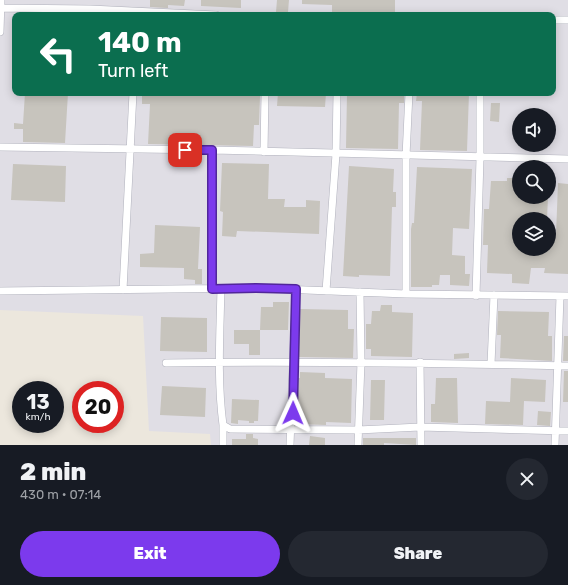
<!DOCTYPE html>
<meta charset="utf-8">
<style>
:root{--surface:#171b24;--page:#242831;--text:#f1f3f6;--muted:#9ea1a6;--accent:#7c3aed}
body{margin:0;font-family:Rubik,sans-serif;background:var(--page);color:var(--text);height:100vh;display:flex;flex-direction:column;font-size:15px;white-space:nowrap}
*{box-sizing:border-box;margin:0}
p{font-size:13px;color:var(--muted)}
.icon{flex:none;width:22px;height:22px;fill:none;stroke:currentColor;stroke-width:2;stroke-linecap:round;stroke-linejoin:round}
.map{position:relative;height:445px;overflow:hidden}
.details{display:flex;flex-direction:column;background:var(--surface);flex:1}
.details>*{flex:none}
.guide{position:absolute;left:12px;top:12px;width:544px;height:84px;border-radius:8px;box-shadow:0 2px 10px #0003;background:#0b6e4f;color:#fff;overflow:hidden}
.tools{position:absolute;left:512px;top:108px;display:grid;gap:8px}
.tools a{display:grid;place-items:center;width:44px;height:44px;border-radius:50%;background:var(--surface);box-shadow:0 2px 10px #0003;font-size:20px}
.speed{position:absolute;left:12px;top:381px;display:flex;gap:8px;font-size:20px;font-weight:700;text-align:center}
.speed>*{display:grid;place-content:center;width:52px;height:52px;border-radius:50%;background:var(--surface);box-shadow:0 2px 10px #0003;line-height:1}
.speed small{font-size:10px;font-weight:400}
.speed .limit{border:6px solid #d22;background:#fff;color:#111}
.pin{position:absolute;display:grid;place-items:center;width:34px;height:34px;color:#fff;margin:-17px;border-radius:8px;box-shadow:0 2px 6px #0006}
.me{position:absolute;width:44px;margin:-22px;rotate:1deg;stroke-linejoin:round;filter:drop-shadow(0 0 3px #0008)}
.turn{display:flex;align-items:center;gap:14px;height:84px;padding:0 20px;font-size:18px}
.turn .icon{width:52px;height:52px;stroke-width:2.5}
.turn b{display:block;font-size:28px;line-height:34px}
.round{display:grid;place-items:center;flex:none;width:42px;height:42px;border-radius:21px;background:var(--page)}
.head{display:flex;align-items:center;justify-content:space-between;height:68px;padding:0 20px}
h1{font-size:24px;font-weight:800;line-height:30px}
.cta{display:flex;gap:8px;margin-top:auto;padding:8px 20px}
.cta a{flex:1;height:46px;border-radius:24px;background:var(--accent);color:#fff;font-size:16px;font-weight:800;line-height:46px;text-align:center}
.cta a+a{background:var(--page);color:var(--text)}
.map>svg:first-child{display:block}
</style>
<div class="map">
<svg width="568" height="445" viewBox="0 0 568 445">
<rect width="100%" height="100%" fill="#ece7dd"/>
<!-- industrial -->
<path fill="#e0dee5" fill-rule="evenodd" d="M0,0H568V445H211L210,434L149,431L143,316L0,310ZM15,15H553V93H15ZM519,115H549V145H519ZM519,167H549V197H519ZM519,219H549V249H519Z"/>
<!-- building -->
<path fill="#c7c4bd" d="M150,0H185L184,6L168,5V8L150,7Z
M201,0H241V8L201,6Z
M277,0H289L288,12H276Z
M302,0H395V13L332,12V5L302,4Z
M25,93H68L65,143L23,142V129H14V123L23,124Z
M142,93H255V95L260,96L259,125H254L253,146L148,144L150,104H142Z
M278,93H326L325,107L277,106Z
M347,93H404V103H399L398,149L346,148Z
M417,93H469L467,151L420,150L422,101H416Z
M491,103H500L499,122L490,121Z
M222,163L269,164L268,199H285L284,207H306V200L320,201L319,234L237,231L236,237L222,236L223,212L220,211Z
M13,164L66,166L65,202L11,200Z
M349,166L394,169L393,192H396V207H392L390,276L359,275V277L343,276Z
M417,167L472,169L469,229L453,228L452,255L465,256V274H470L469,286L450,285V275H440L439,285H432V287H411V229L412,223H414Z
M507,178H519V197H548L547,219H519V249H549V234L556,235L558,183L568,184V274L544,273L545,268H531L529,284L512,283V274L487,273L488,245H483L484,209H489L491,181H507Z
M155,225L200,227L198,269H202V284H195V280L184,279V268L140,267V254L154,253Z
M273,302H289L288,330H260L261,307H273Z
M381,305H392V312L413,313L412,357L371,356V349H366V324H371L372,311H380Z
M300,309L348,310V329H354L353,358L298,357Z
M498,311L549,312L548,336H552V361L500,358L501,335H497Z
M161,317L207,318V352L160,351Z
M234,330H260V355H249V344H234Z
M564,336H568V361H563Z
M469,353V358L454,359V354Z
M564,371H568V402H563Z
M300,372L325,373V378L352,379L351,423L326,422V425L297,424L298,378H300Z
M436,378H457L458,423L431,422V404H435Z
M511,378L546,380L545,402L524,401L523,425L485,424L486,401L510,402Z
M371,380H385L384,420H370Z
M162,386L206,388L205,417L160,415Z
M232,399L259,400L258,421H254V423H249V421L238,420V424L231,423Z
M538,411L551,412L550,426L537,425Z
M246,434H253V438L258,439V445H232V439H246Z
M310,436L325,438V445H309Z
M363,438H416V445L384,443V445H363Z"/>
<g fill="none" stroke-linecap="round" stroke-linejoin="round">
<!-- minor casing -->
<g stroke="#b1b2bd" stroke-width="8">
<path id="minor" d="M0,8L90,9L216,15
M553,20H568
M0,32L1,0
M0,147L212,150L568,159
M264,152L265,93
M221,288C220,333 217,380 223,425L230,429L358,430L420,427L568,431
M211,289L212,150
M123,290L133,93
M0,291L256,288L406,294L568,296
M326,291L336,154L337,93
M406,294V156L409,93
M476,296L480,158V93
M420,362L421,445
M166,363C300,361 434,363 568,366
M491,364L494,295
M223,445V425
M290,445L296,289
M358,445L361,362L360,292
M555,445L560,296"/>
</g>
<!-- minor -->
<use href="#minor" stroke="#fff" stroke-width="7"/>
</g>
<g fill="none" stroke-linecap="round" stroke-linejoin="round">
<!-- route casing -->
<g stroke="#51269a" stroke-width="10">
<path id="route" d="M185,150H212V289L256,288L296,289L293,413"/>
</g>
<!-- route -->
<use href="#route" stroke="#7c3aed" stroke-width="7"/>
</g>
</svg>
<div class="tools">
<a><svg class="icon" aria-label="sound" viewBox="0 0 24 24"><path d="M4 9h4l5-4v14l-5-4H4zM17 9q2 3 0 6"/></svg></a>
<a><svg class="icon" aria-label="search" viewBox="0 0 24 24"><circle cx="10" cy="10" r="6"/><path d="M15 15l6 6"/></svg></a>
<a><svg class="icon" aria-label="layers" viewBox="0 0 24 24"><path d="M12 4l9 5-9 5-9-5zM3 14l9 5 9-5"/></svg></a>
</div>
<div class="speed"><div>13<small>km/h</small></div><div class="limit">20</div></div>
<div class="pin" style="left:185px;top:150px;background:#d93025"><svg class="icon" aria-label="arrive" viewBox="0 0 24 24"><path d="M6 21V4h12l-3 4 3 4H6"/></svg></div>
<svg class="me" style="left:293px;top:413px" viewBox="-20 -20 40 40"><path d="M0-17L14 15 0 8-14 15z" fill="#7c3aed" stroke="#fff" stroke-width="4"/></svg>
<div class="guide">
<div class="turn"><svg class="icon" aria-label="left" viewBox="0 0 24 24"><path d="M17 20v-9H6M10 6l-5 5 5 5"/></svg><div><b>140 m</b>Turn left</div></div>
</div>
</div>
<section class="details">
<div class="head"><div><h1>2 min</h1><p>430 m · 07:14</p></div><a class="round"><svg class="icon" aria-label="close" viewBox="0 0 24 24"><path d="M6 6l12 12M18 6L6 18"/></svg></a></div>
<div class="cta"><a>Exit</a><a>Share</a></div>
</section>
